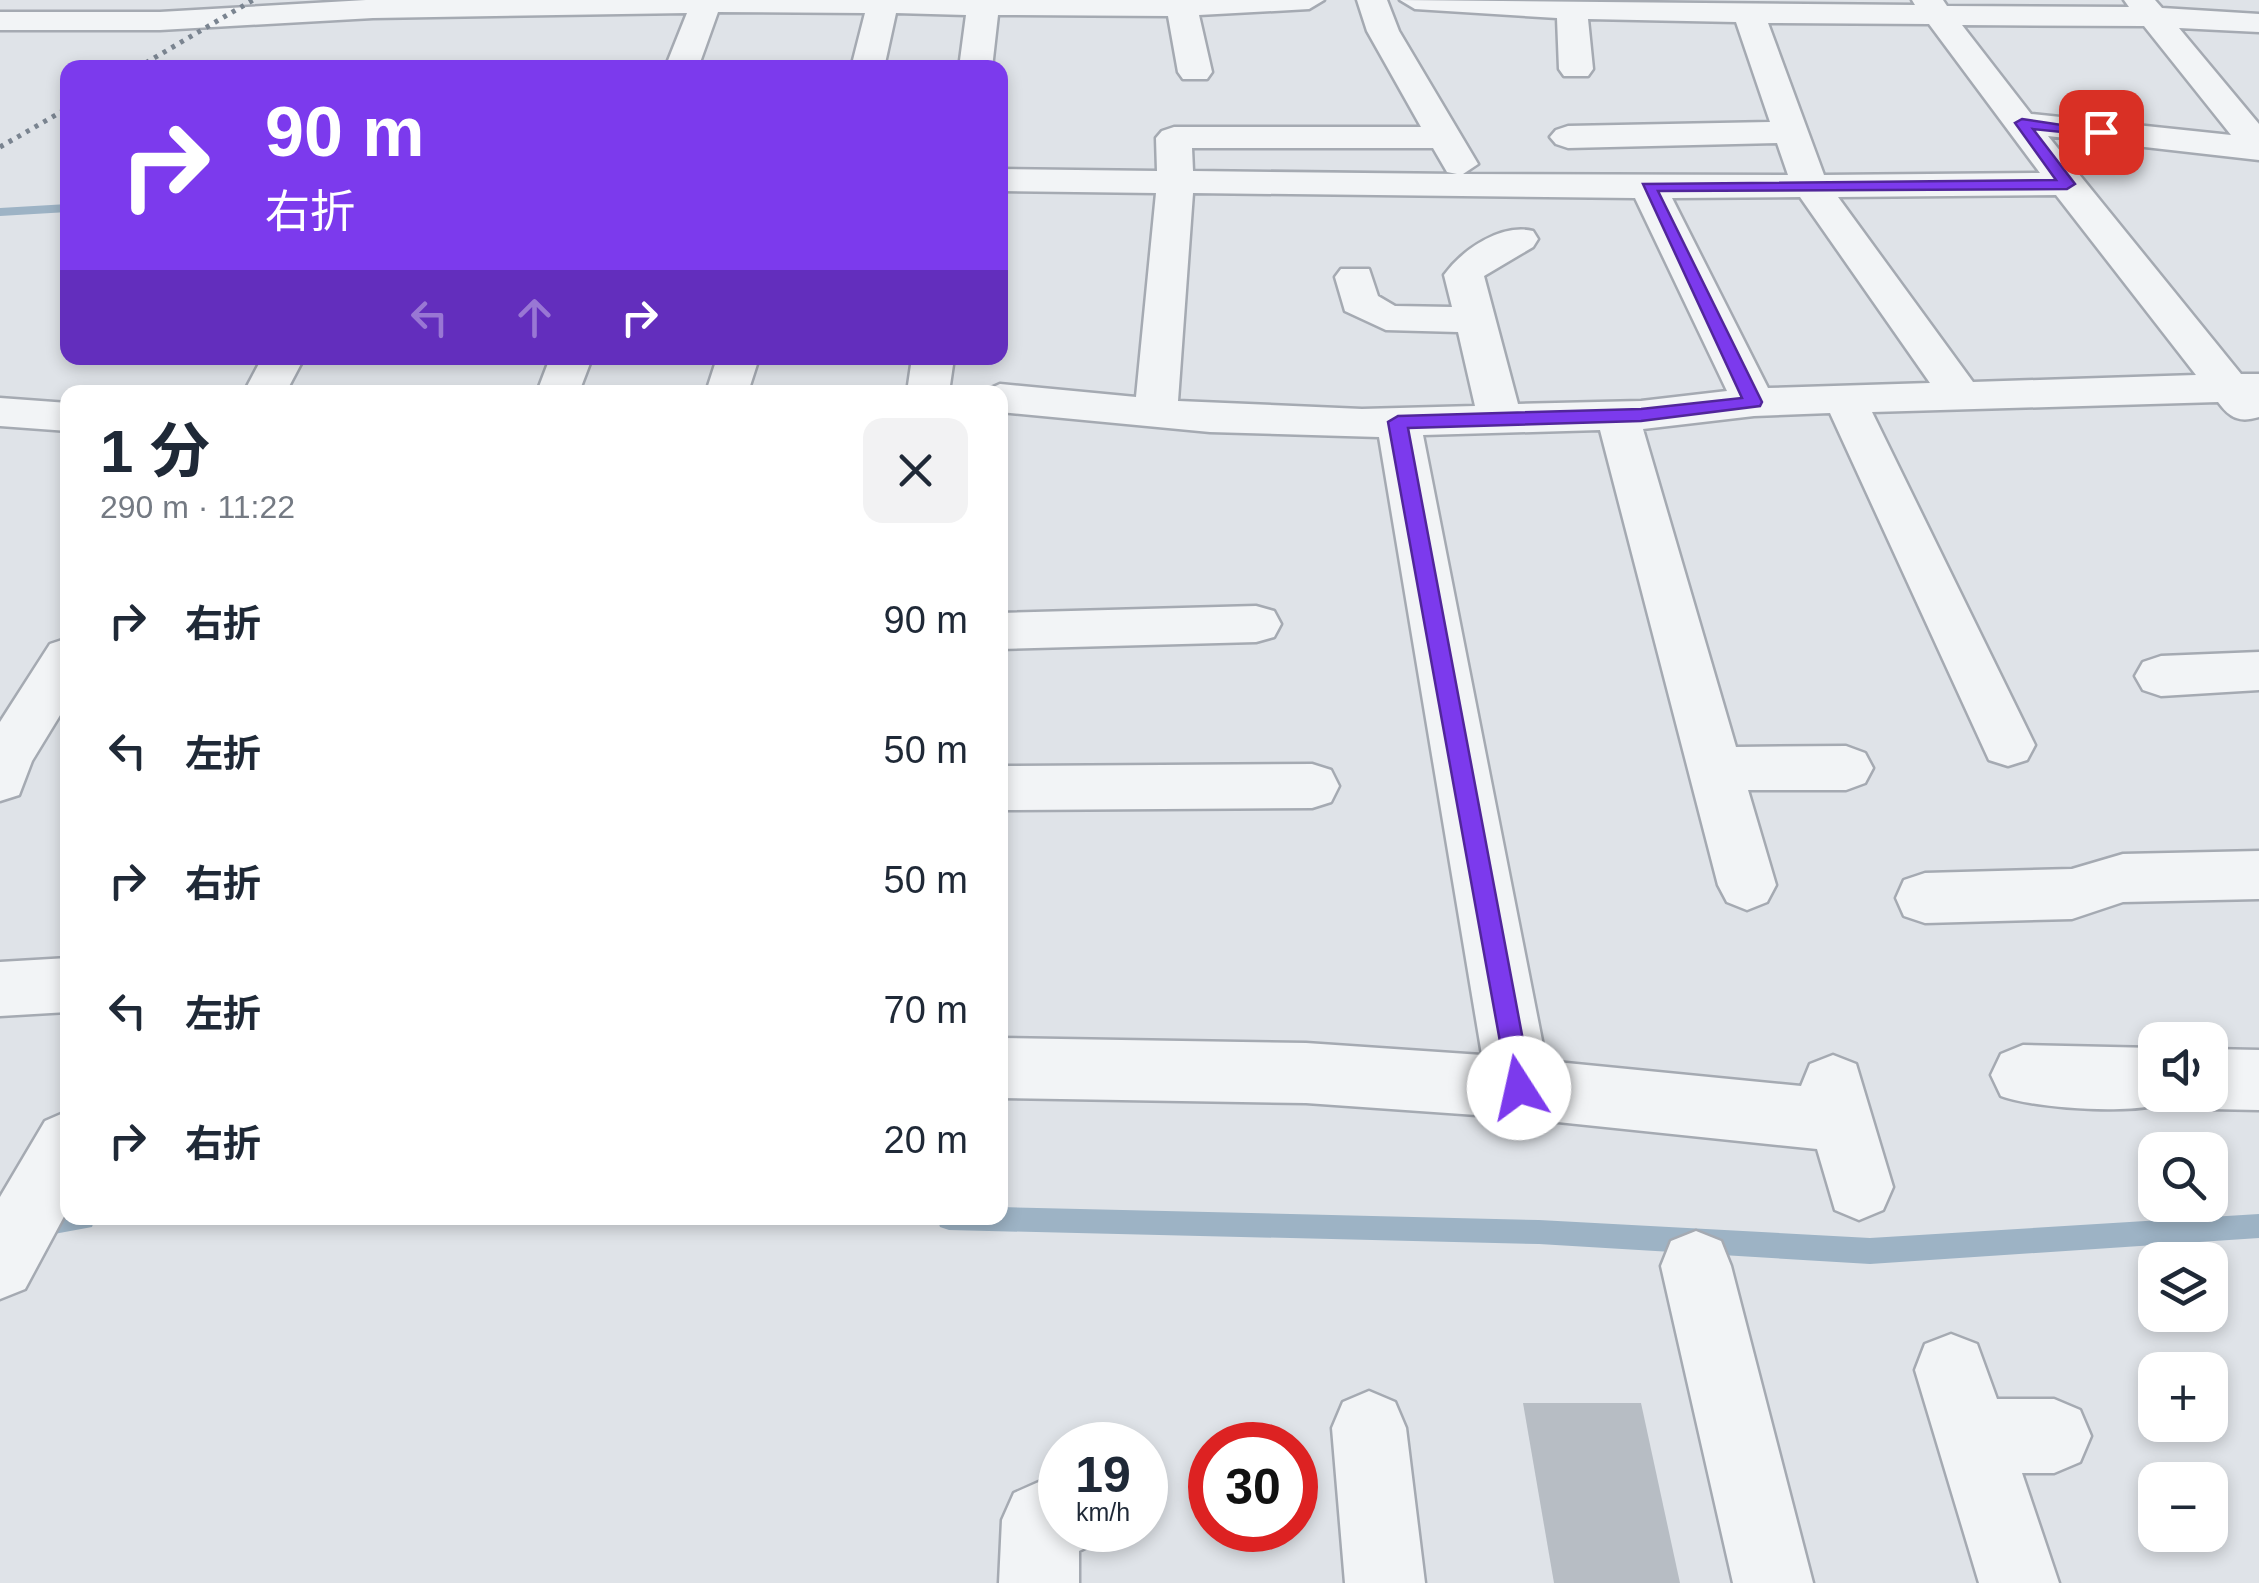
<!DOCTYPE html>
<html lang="ja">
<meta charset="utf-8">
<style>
:root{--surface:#fff;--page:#f2f2f3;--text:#1f2937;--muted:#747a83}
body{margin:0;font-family:Arial,"Noto Sans JP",sans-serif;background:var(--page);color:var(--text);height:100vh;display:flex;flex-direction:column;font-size:38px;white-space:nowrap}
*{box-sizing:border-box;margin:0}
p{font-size:32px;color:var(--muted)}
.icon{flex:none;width:55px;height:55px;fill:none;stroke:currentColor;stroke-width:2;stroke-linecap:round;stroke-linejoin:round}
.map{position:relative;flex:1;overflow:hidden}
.panel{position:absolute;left:60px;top:385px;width:948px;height:840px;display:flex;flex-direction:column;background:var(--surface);border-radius:20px;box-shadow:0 5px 15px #0003}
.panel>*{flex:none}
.hud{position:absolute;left:60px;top:60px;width:948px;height:305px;border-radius:20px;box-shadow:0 5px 15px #0003;background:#7c3aed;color:#fff;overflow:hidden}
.fabs{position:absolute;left:2138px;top:1022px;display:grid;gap:20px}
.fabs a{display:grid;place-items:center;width:90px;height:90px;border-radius:20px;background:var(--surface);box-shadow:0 5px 15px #0003;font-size:50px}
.speed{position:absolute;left:1038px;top:1422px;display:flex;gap:20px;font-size:50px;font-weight:700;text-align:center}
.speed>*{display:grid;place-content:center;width:130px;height:130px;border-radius:50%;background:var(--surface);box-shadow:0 5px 15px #0003;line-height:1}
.speed small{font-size:25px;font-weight:400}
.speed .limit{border:15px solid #d22;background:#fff;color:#111}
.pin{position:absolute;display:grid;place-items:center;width:85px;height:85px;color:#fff;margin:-42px;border-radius:20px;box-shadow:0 5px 15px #0006}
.me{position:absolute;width:110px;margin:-55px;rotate:350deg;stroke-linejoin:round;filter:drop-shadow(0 0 8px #0008)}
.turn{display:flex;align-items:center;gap:35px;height:210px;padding:0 40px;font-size:45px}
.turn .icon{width:130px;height:130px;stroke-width:2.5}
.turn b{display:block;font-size:70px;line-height:85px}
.lanes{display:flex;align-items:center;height:95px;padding:0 40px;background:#0003;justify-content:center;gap:50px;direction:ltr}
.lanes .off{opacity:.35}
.round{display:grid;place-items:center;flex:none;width:105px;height:105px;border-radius:20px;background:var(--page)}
.head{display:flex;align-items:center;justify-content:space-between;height:170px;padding:0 40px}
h1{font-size:60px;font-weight:700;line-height:75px}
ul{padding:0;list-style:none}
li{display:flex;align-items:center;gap:30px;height:130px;padding:0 40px}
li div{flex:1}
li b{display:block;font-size:38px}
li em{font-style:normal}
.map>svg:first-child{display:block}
</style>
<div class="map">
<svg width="2259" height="1583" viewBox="0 0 2259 1583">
<rect width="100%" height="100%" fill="#dfe3e8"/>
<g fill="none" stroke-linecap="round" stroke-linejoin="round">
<!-- stream -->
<path fill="#9db3c5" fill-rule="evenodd" d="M68,204V212L0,216V208Z
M1000,1207L1539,1220L1870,1238L2259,1214V1238L1870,1264L1539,1244L949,1230L940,1227L937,1218H1000Z
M68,1208V1218H95L92,1227L54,1234L45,1231L42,1222L45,1213Z"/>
</g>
<!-- building -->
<path fill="#b7bdc4" d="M1523,1403H1641L1680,1583H1554Z"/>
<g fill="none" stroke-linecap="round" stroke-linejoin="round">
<!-- street casing -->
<g stroke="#a5aab2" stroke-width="5">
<path id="street" d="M366,0H1324L1309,9L1199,15L1212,72L1207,79H1183L1178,72L1168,16L998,15L992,68H959L966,15L896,13L884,68H851L865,13L718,12L698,68H665L687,13L373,18L160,30H0V12H160Z
M1357,0H1387L1399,31L1478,164L1463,174L1788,175L1777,143L1568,148L1556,144L1550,137L1556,130L1568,126L1770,122L1736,22L1588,19L1593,69L1588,76H1564L1559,69L1557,18L1415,9L1400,0L1915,5L1912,0H1943L1947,6L2129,7L2124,0H2155L2162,8L2259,14V32L2179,28L2259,124V160L2048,136L2241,374H2259V417C2239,423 2230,418 2218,402L1872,412L2035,745L2027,760L2008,766L1989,760L1830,413L1754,416L1643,429L1736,747L1846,746L1865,753L1873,768L1865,783L1846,790H1748L1776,885L1767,902L1747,910L1727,902L1718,885L1600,430L1423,435L1546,1061L1801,1086L1810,1064L1833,1055L1856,1064L1893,1187L1883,1210L1859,1220L1835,1210L1817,1149L1519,1118L1306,1103L1000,1098V1038L1306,1043L1482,1055L1379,437L1210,432L1000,412V392H982L1000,384L1136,397L1156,193L1000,191V169L1157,171L1156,138L1162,131L1174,127H1421L1367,31ZM1768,23L1929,24L2040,173L1824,175ZM1962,25L2144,26L2231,135L2031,114ZM1192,148H1433L1447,172L1457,174L1193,171ZM1193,193L1635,198L1727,391L1641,401L1518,404L1484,276L1533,247L1538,239L1533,231C1501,223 1462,250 1444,275L1452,307L1395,306L1378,296L1369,269H1341L1335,277L1345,311L1386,330L1458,332L1475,406L1362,409L1178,401ZM2056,195L2196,375L1973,382L1838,197ZM1800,197L1930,383L1768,388L1672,198Z
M262,358H304L286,392H244Z
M550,358H592L579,392H537Z
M717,358H759L748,392H706Z
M912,358H954L949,392H907Z
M0,398L68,403V431L0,426Z
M1256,606L1274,611L1281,624L1274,637L1256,642L1000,649V613Z
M68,638V702L32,761L19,795L0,801V722L50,644Z
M2259,652V690L2161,696L2143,690L2135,676L2143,662L2161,656Z
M1312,764L1331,770L1339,786L1331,802L1312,808L1000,810V766Z
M2259,851V899L2123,902L2072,919L1925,923L1904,916L1896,898L1904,880L1925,873L2072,869L2123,854Z
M68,958V1012L0,1016V962Z
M2023,1045L2155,1048V1095H2179C2157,1119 2031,1108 2001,1096L1991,1075L2001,1054Z
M2210,1049L2259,1050V1110L2210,1109L2187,1100L2185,1095H2210Z
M68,1111V1209L25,1289L0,1299V1197L45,1121Z
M1696,1231L1721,1241L1731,1266L1813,1583H1733L1661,1266L1671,1241Z
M1951,1334L1977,1344L1997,1399H2054L2080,1410L2091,1436L2080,1462L2054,1473H2022L2059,1583H1979L1915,1370L1925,1344Z
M1369,1391L1395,1402L1406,1428L1425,1583H1345L1332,1428L1343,1402Z
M1041,1481H1060V1530H1094L1087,1547L1079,1551V1583H999L1002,1520L1014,1493Z"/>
</g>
<!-- street -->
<use href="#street" fill="#f2f4f6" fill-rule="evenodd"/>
<!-- rail -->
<path stroke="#7a8490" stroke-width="5" stroke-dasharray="4 6" stroke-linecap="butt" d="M137,68L253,0
M0,147L68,108"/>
</g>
<!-- route -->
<path fill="#7c3aed" stroke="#51269a" stroke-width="2.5" d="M2022,119L2108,132L2101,136L2033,129L2075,184L2067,189L1658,191L1762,402L1760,406L1641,421L1408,428L1532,1088L1528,1097L1519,1101L1510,1097L1388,422L1398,416L1641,409L1742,398L1643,184L2056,180L2015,123Z"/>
</svg>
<div class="fabs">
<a><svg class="icon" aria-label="sound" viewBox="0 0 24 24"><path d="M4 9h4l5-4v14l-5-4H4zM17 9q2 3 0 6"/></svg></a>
<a><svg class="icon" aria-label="search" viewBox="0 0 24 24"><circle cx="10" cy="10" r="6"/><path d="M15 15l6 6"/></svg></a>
<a><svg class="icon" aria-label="layers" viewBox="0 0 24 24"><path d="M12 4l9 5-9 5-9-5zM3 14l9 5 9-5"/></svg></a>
<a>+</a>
<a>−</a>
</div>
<div class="speed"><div>19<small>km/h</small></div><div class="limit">30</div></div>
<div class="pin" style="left:2101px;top:132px;background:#d93025"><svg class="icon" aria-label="arrive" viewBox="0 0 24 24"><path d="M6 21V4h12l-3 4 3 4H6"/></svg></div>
<svg class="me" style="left:1519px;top:1088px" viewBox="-20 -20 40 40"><circle r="19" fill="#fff"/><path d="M0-13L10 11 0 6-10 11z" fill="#7c3aed"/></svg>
<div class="hud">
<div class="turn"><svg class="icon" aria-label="right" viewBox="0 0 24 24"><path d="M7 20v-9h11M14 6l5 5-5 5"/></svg><div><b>90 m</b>右折</div></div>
<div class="lanes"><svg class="icon off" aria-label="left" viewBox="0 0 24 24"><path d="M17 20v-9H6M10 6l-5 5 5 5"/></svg><svg class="icon off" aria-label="ahead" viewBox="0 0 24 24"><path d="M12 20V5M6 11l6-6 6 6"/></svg><svg class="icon" aria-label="right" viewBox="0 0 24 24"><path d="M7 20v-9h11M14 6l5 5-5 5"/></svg></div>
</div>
<section class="panel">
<div class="head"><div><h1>1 分</h1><p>290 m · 11:22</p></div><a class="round"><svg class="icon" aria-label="close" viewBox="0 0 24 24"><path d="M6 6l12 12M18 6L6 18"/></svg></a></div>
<ul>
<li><svg class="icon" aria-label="right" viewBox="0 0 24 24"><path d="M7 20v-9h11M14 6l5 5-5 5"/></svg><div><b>右折</b></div><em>90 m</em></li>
<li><svg class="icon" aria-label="left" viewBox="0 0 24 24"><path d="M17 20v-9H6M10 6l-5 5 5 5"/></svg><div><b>左折</b></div><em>50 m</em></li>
<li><svg class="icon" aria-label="right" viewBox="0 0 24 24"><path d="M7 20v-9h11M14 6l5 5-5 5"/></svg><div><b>右折</b></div><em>50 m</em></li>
<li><svg class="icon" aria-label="left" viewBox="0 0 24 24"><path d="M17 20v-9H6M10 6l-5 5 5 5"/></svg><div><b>左折</b></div><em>70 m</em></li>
<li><svg class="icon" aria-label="right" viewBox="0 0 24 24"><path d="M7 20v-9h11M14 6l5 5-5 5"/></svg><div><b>右折</b></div><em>20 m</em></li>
</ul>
</section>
</div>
